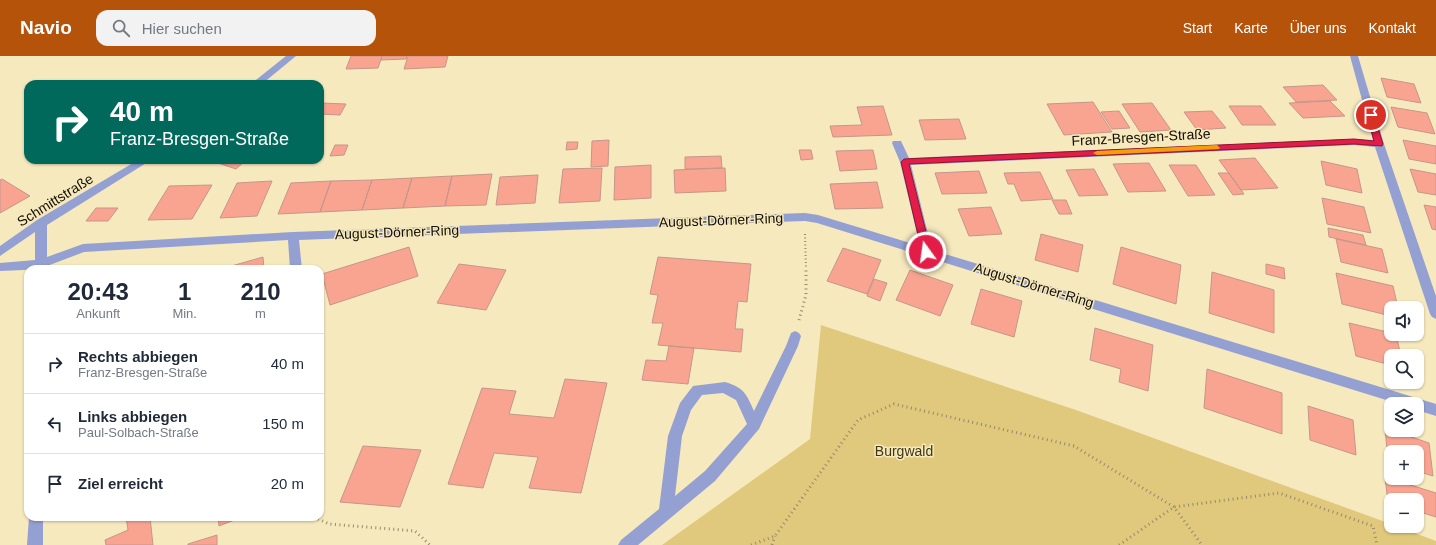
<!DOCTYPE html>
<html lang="de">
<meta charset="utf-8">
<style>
:root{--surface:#fff;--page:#f2f2f3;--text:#1f2937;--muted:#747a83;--line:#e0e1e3;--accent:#b45309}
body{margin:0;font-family:Arial,sans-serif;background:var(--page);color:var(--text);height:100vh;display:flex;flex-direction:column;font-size:15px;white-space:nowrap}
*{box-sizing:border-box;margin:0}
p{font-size:13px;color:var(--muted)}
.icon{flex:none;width:22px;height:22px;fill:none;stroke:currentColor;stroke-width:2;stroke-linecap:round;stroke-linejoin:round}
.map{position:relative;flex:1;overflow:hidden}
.panel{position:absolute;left:24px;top:209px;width:300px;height:256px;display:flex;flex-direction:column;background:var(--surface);border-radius:12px;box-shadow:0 1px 3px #0004}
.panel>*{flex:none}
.guide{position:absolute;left:24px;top:24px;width:300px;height:84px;border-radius:12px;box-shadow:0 1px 3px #0004;background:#00695c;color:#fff;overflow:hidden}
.fabs{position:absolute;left:1384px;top:245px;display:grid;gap:8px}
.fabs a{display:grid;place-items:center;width:40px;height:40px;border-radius:8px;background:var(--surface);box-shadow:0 1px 3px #0004;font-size:20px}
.pin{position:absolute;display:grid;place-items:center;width:34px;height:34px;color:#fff;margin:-17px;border:2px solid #fff;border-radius:50%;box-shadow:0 1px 4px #0007}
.me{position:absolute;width:44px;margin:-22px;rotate:346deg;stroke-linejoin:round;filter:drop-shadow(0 0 3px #0008)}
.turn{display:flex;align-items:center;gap:14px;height:84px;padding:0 20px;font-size:18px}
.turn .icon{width:52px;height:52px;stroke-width:2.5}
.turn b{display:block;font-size:28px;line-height:34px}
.eta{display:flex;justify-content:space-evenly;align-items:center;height:68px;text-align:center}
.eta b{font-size:24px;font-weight:600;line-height:28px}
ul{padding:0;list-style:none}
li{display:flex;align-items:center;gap:12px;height:60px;padding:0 20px;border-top:1px solid var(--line)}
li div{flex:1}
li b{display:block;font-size:15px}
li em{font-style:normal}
header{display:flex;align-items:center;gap:24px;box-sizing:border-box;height:56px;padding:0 20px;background:var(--accent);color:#fff}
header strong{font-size:19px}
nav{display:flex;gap:22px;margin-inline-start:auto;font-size:14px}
.search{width:280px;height:36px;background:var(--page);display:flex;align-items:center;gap:10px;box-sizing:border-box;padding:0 14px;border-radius:12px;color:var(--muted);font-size:15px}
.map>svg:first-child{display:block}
</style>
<header>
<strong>Navio</strong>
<div class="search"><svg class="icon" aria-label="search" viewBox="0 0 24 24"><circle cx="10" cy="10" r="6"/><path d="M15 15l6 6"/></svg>Hier suchen</div>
<nav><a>Start</a><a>Karte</a><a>Über uns</a><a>Kontakt</a></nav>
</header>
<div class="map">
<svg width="1436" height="489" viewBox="0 0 1436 489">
<rect width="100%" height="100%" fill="#f6e9bd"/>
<!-- green -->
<path fill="#e0c97c" d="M821,269L1076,354L1391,468V470H1396L1436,485V489H662L810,383Z"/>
<!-- building -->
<path fill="#f9a491" stroke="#c5968b" d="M351,0H382L378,12L346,13Z
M382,0H407L406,3L381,4Z
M408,0H448L445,11L404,13Z
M1381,22L1414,28L1421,47L1387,41Z
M1323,29L1337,44L1296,46L1283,31Z
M1330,45L1345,60L1303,62L1289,47Z
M1093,46L1112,76L1064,79L1047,48Z
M321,47L346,48L340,59L320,58Z
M1152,47L1171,74L1140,76L1122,48Z
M883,50L892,79L833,81L830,70L862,69L857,51Z
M1229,50H1261L1276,69H1242Z
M1391,51L1427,57L1435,78L1398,71Z
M1119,55L1130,72L1112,73L1101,56Z
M1212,55L1226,72L1197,74L1184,56Z
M959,63L966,83L925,84L919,64Z
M609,84L608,110L591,111L592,85Z
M1403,84L1436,90V108L1409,103Z
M567,86H578L577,93L566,94Z
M335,89H348L344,99L330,100Z
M799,94H811L813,103L801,104Z
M873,94L877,113L840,115L836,95Z
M721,100L722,112L685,113V101Z
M1255,102L1278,132L1241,134L1219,104Z
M209,104H246L236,113Z
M1321,105L1357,113L1362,137L1326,129Z
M1149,107L1166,135L1128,136L1113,108Z
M651,109V142L614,144L615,111Z
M1169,109H1196L1215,139L1188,140Z
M602,112L600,145L559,147L563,113Z
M725,112L726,135L675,137L674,114Z
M1094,113L1108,139L1079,140L1066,114Z
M1410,113L1436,118V139L1418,136Z
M979,115L987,137L942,138L935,117Z
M1040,116L1053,143L1021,145L1014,128H1008L1004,117Z
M1218,117H1229L1244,138L1233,139Z
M492,118L486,149L445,150L452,120Z
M538,119L535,147L496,149L500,121Z
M452,120L445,150L403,152L412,122Z
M412,122L403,152L362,154L372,124Z
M2,123L30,140L0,157V124Z
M372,124L362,154L320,156L331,125Z
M272,125L257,160L220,162L237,127Z
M331,125L320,156L278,158L291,127Z
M877,126L883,152L835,153L830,128Z
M212,129L192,163L148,164L169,130Z
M1322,142L1364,151L1371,177L1327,168Z
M1052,144H1066L1072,158H1059Z
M1424,149L1436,151V174L1432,173Z
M991,151L1002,178L969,180L958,153Z
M96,152H118L108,165H86Z
M1328,172L1363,179L1366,189L1329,181Z
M1041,178L1083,189L1078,216L1035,204Z
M1336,183L1382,193L1388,217L1341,206Z
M409,191L418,220L330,249L322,218Z
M1121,191L1181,209L1176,248L1113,228Z
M843,192L881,204L867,238L827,225Z
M263,201L264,213H221Z
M658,201L751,208L747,246L738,245L735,273H743L741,296L658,289L663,267H652L658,239L650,238Z
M459,208L506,214L486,254L437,247Z
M1266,208L1284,212L1285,223L1266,218Z
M910,214L953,229L940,260L896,244Z
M1212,216L1274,234V277L1209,257Z
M1336,217L1393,230L1398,252H1391V260L1342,248Z
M874,223L887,227L880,245L867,240Z
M981,233L1022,245L1014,281L971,268Z
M1349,267L1396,278L1401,300H1391V309L1356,300Z
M1095,272L1153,289L1148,335L1119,326L1121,313L1090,304Z
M669,290L694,292L688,328L642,324L646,304L666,305Z
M1207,313L1282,337V378L1204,352Z
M565,323L607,327L581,437L529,432L538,401L494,397L483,432L448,428L482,332L516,335L509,358L554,362Z
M1308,350L1353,364L1356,399L1310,384Z
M1385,372L1429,387L1433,420L1417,415V396H1391V406L1388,405Z
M363,390L421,394L400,451L340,446Z
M1385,421L1436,437V461L1417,455V444L1388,446Z
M126,461H150L153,489H106L105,484L128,474Z
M218,461H242L219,470Z
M217,479V489H188V488Z"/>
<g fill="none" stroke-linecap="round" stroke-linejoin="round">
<!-- path-far1 -->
<path stroke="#948a6c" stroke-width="2" stroke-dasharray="1 2.5" stroke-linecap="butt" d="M805,178L806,213"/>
<!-- path -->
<path stroke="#948a6c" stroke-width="3" stroke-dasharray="1 3.5" stroke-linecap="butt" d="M799,264L806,239V212
M314,461L329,468L415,475L430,489
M751,489L775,480L858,364L894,348L1074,390L1174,451L1202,489
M772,489L775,480
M1119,489L1174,451L1279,437L1373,470L1377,489"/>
<!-- minor -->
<path fill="#94a0d2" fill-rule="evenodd" d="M286,0H296L262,28H251Z
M1350,0H1358L1384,88L1436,240V263L1432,261L1430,258L1375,91L1354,89L911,109L932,194L1436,348V360L1417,354V348H1399L817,167L805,165L299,184L302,213H290L288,184L84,196L47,210V213L0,215V207L35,204V176L0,200V190L37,164L138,104H151L47,169V201L83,188L293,176L805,157L818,159L920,190L900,106L892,87L893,85H901L909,102L1354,83L1373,84Z
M795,275L799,277L801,280L798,290L759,373L715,425L638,489H618L621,484L659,453L668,380L680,347L693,330L725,326C744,332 746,337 754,355L786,290L791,277ZM723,337L736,344L747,368L705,415L675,440L682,380L691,354L702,339Z
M29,461H43V489H27Z"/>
</g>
<!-- route -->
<path fill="#e11d48" stroke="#92132f" d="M1371,56L1374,59L1383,88L1382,90L1354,88L909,108L931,196L926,199L922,196L901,106L904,103L1354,83L1374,85L1367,59Z"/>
<!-- slow -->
<path fill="#f59e0b" d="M1217,89L1220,92L1219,93L1097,99L1093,97L1097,95Z"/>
<g text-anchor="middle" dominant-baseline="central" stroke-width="3" stroke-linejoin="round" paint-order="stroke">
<!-- street labels -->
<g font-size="14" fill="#140f02" stroke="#f6e9bd">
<text transform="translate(1141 81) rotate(-3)">Franz-Bresgen-Straße</text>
<text transform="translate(55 144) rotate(-32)">Schmittstraße</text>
<text transform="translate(721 164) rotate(-2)">August-Dörner-Ring</text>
<text transform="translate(397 176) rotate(-2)">August-Dörner-Ring</text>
<text transform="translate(1034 229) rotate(17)">August-Dörner-Ring</text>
</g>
<!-- park labels -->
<g font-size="14" fill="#3f3511" stroke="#f6e9bd">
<text x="904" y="395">Burgwald</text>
</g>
</g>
</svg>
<div class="fabs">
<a><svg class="icon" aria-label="sound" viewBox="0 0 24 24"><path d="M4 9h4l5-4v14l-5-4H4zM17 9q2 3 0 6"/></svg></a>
<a><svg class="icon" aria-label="search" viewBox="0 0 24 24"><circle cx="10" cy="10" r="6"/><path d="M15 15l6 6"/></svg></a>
<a><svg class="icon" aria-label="layers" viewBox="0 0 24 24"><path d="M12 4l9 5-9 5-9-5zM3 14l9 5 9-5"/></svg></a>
<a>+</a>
<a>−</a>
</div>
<div class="pin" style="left:1371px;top:59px;background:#d93025"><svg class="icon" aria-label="arrive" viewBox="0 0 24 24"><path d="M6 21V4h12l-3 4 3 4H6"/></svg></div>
<svg class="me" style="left:926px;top:196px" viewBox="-20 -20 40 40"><circle r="17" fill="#e11d48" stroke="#fff" stroke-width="3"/><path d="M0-11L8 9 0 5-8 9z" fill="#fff"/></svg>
<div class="guide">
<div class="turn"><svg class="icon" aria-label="right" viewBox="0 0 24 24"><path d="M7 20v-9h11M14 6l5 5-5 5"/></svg><div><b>40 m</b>Franz-Bresgen-Straße</div></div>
</div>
<section class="panel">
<div class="eta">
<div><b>20:43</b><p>Ankunft</p></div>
<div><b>1</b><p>Min.</p></div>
<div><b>210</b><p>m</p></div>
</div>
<ul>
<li><svg class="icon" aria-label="right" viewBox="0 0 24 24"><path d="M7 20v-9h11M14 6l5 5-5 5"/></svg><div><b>Rechts abbiegen</b><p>Franz-Bresgen-Straße</p></div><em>40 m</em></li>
<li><svg class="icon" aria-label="left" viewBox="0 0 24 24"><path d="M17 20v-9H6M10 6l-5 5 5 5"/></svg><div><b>Links abbiegen</b><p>Paul-Solbach-Straße</p></div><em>150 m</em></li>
<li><svg class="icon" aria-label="arrive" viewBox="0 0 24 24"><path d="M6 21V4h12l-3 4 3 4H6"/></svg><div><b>Ziel erreicht</b></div><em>20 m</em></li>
</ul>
</section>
</div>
